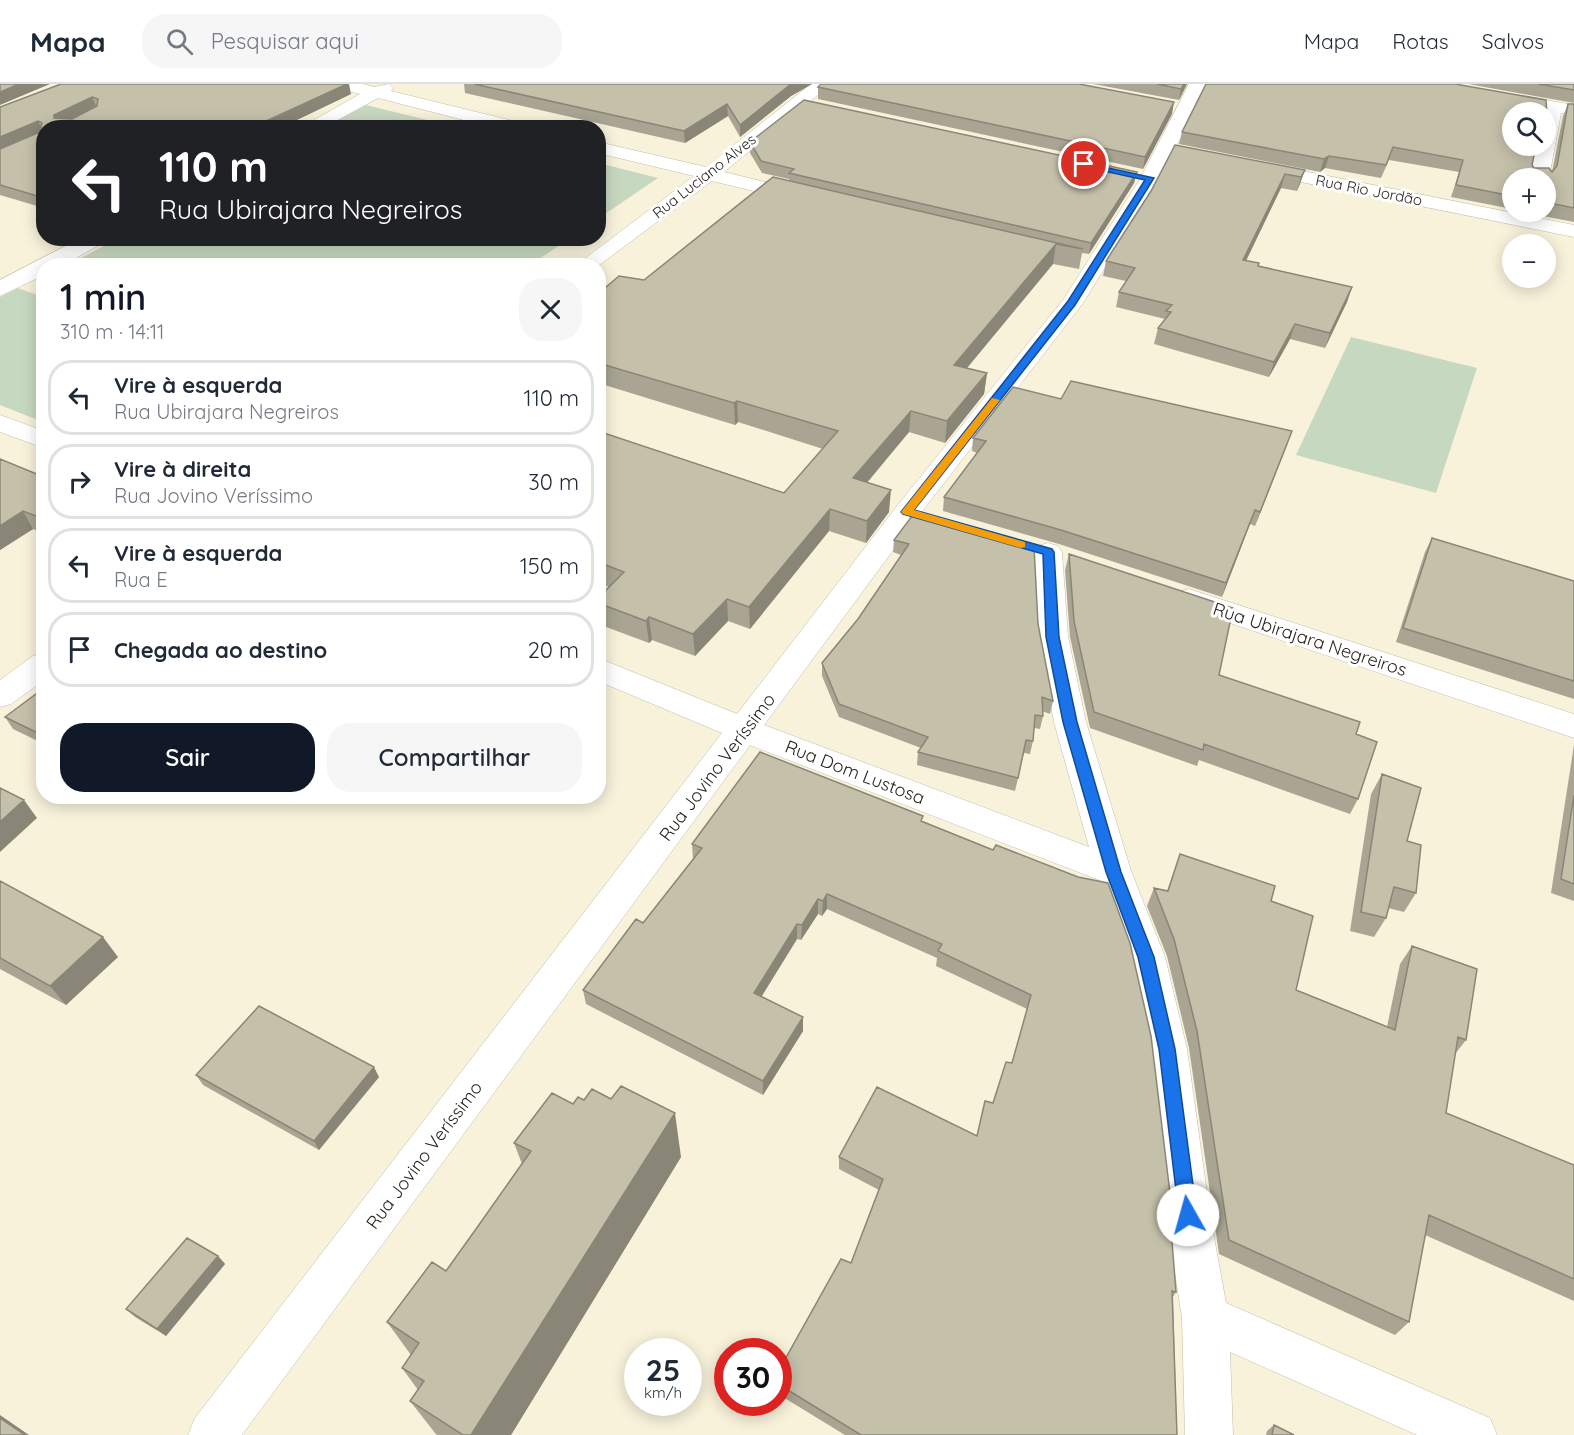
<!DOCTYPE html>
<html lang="pt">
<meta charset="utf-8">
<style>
:root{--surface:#fff;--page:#f6f6f7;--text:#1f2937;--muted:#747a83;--line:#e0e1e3;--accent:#111827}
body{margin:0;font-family:Quicksand,sans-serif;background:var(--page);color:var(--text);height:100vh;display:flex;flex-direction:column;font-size:22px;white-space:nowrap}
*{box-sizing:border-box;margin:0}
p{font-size:20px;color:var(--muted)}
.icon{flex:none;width:33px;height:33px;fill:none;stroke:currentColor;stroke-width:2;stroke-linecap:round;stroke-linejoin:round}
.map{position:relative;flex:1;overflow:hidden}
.sheet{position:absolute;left:36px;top:174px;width:570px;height:546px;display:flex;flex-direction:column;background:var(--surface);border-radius:24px;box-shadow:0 3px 15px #0003}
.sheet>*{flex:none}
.hud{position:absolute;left:36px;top:36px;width:570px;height:126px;border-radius:24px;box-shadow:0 3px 15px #0003;background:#202124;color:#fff;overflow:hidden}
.fabs{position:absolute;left:1502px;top:18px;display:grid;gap:12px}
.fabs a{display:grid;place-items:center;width:54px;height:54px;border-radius:50%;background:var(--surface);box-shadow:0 3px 15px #0003;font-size:30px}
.speed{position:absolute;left:624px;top:1254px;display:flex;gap:12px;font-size:30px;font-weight:700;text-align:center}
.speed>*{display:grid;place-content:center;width:78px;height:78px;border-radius:50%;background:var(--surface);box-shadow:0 3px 15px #0003;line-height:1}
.speed small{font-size:15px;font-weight:400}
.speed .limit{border:9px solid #d22;background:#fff;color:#111}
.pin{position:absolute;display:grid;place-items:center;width:51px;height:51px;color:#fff;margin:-26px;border:3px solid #fff;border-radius:50%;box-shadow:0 2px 6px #0007}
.me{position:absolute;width:66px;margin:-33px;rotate:353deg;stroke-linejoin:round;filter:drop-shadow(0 0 4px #0008)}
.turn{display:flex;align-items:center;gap:21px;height:126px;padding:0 24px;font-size:27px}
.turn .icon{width:78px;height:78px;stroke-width:2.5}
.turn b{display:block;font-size:42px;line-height:51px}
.round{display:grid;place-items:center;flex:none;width:63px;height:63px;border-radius:24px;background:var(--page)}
.overview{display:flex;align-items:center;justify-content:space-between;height:102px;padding:0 24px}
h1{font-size:36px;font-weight:600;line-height:45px;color:var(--accent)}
.cta{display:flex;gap:12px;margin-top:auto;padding:12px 24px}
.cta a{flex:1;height:69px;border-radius:24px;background:var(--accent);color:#fff;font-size:24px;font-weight:600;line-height:69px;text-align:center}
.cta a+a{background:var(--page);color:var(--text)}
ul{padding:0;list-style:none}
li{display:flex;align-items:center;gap:18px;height:75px;margin:0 12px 9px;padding:0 12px;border:3px solid var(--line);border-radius:24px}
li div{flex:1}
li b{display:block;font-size:22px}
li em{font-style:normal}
header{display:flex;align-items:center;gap:36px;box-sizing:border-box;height:84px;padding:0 30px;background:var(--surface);border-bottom:2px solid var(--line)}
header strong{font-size:28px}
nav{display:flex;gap:33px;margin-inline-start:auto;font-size:21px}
.search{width:420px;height:54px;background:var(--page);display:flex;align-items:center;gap:15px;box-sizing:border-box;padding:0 21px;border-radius:24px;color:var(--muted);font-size:22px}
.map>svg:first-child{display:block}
</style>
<header>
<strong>Mapa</strong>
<div class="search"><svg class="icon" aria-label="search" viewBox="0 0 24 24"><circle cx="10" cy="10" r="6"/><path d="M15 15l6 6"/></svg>Pesquisar aqui</div>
<nav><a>Mapa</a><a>Rotas</a><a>Salvos</a></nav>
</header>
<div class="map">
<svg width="1574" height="1351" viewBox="0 0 1574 1351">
<rect width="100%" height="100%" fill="#f8f2db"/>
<!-- green -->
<path fill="#c7d8c1" d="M366,21L456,43H325Z
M599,79L658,94L599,134Z
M119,154H569V155L530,181H68Z
M18,204L43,213V338L0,321V213Z
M1351,253L1477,284L1436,409L1296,371Z"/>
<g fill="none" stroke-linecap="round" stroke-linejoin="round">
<!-- minor casing -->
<g stroke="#c3bda8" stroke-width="1">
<path id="minor" d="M333,0H363L374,3L389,0L393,4L391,7L525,40L528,44H495L378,14L323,44H300L360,10L336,4Z
M811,0H831L724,88L811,109L814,113L811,117L804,119L712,97L598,182H575L694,92L598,69V58L706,83Z
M1189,0H1207L1160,95L1083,219L917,434L764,641L1089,763L1054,638L1038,553L1034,468L1038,462L1048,459L1058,462L1062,468L1068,553L1086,638L1131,787L1165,873L1187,965L1210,1131L1226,1219L1490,1334L1497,1351H1417L1230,1268L1233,1351H1185L1182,1234L1166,1131L1147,965L1127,873L1099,796L750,661L242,1351H188L195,1334L722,649L598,597V574L737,630L897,422L1063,216L1140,95Z
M1417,0H1455L1574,21V31L1561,29L1549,94L1546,98L1545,94H1529L1536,62H1545L1543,26L1426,5L1420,4Z
M1258,78L1574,141V153L1251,88L1248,84L1251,80Z
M81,154H107L104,158L62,182H44V191L0,212V196Z
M0,331L44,347V364L0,348Z
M1189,505L1574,630V654L1179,522L1174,515L1179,508Z
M44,569V596L11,620L0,623V596L33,572Z"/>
</g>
<!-- minor -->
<use href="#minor" fill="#fff" fill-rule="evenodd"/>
</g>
<!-- wall -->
<path fill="#a9a592" d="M61,0L351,10L280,44H44V124L0,111V23Z
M464,0H812L791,12L740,53L728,32L685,59L465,9Z
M1093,0H1187L1179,16Z
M1468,0H1574V19Z
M818,3L1172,30L1143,85L818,15Z
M1568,20H1574V138L1522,128H1545V94H1512V125L1451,113L1459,88L1389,76L1381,94L1325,84L1320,88L1179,60L1182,48L1512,28L1532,81L1534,84L1552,88L1563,32Z
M750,58L1137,88L1134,99L1089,170L1082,169L1079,185L1053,180L967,284L987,289L984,310L945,359L909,348L867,399L889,428L866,459L829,447L750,545L728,537L695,572L652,556L649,559L598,540V514L609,503L598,499V347L784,409L823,365L738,338L735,341L598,299V202L605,204L644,196L789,97V95L762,89L750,69Z
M1305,86L1297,107L1281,104L1246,177L1259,179V182L1352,203L1347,218L1325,264L1290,255L1269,293L1154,260L1158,244L1164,237L1165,235L1116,223L1119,208L1126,197L1103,192L1106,177L1151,107Z
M1061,315L1287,361L1255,442L1250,440L1222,513L1059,460L943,427L944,413L977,369L972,367L973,354Z
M0,375L44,393V449L33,445L0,466Z
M915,428L1038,540L1053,617L1050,630L1042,627L1043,632L1040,645L1034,644L1033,657L1030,670L1024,669L1015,707L917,681L918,668L921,664L839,633L822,592V579L858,535L901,471L893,468L894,456Z
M1432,454L1574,497V615L1396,558L1425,468Z
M1069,470L1219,591L1356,650L1358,715L1350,730L1199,676L1197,682L1090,644L1070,553L1065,486Z
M44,604V660L13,645L5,633Z
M1574,661V817L1551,809Z
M1382,690L1407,757L1416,809L1404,828L1388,824L1386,834L1374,853L1350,847L1371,710Z
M923,737L1173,1134L1170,1139L1176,1208L1173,1213L1177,1351H845L778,1310V1288L851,1179L879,1106L839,1085V1073L977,1052L1012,979L1027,925L936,882L937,874L827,825L822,832L818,830L801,856L797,855L761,913L803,933V947L763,1011L586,920L583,906L643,839L693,775L692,760Z
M1180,770L1271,817L1296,906L1387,943L1400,880L1412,862L1466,956L1455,970L1446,1029L1574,1081V1217L1425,1151L1409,1238L1395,1251L1219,1170L1189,964L1167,872L1147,822L1154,804L1167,807Z
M0,797L118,873L66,921L0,885Z
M196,991L379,993L319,1066L203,1001Z
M573,1020L681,1073L511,1351H437L435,1349L410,1317L418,1306L402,1284L411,1271L387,1238L446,1187L476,1145L522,1080L514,1059Z
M218,1172L225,1180L166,1252L135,1233L126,1225Z
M1274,1341L1294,1351H1266L1267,1347Z"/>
<!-- shaded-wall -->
<path fill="#8a8677" d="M19,0H50L0,21V8Z
M347,0H349L351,10L280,44H253Z
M791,0H812L791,12L740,53V41Z
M1184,0H1187L1179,16L1181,5Z
M92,13L97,24L59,44L54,34V31Z
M1174,18L1172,30L1143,85L1145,73Z
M727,20L728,32L685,59L684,47Z
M38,37L43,48L0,66V53Z
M238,39L239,44H230Z
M1329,72L1325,84L1320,88L1324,75Z
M1305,86L1300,100L1297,107L1301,93Z
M1137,88L1134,99L1089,170L1091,159Z
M1285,90L1281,104L1239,191L1243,176Z
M1056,160L1053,180L952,302L954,281Z
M1352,203L1347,218L1325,264L1330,249Z
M1295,240L1290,255L1269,293L1274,278Z
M987,289L984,310L945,359L947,337Z
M737,317L738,338L735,341L734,319Z
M911,327L909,348L852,416L853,394Z
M1292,347L1287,361L1255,442L1260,428Z
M891,406L889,428L866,459L867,437Z
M830,425L829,447L750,545L749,523Z
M1255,426L1250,440L1222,513L1226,499Z
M23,427L33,445L0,466V442Z
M727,515L728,537L695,572L693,550Z
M649,533L652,556L649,559L646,537Z
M24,716L37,734L0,768V738Z
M827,810V825L822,832L823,817Z
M818,815V830L801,856L802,841Z
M797,840V855L755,923L754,909Z
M103,853L118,873L66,921L50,902Z
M803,933V947L763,1011V997Z
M374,983L379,993L319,1066L314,1057Z
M675,1029L681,1073L511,1351H471Z
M218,1172L225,1180L166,1252L157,1245Z
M0,1331L29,1351H25L0,1334Z"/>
<!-- building -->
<path fill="#c5c0aa" stroke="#8a8677" stroke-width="1.5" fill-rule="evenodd" d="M0,0H19L0,8Z
M61,0H347L253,43L238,39L230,44H44V114L0,101V65L40,48L42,39L38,37L0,53V23ZM92,13L98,15L97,22L72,35L54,34V31Z
M474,0H791L740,41L727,20L684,47Z
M821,0H1079L1174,18L1145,73L818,3Z
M1157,0H1184L1181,5Z
M1206,0H1455L1546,16L1548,47L1545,48V28H1512V62H1536L1532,81L1534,84H1549L1552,88L1557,82L1568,20H1574V124L1545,118V94H1512V112L1456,101L1463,76L1393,63L1386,81L1329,72L1324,75L1182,48Z
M1538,0H1574V6Z
M804,16L1137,88L1091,159L789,89L794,85L761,77L750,58Z
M1175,61L1305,86L1301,93L1285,90L1243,176L1259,179L1258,182L1352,203L1330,249L1295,240L1274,278L1158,244L1171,228L1166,227L1172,221L1119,208L1135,184L1106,177L1151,107Z
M773,93L1083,165L1056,160L954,281L987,289L947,337L911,327L853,394L891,406L867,437L830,425L749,523L727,515L693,550L649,533L646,537L598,519V514L624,488L598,478V347L784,409L838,347L737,317L734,319L598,279V202L605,204L619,192L644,196Z
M1071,297L1292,347L1260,428L1255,426L1226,499L1061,446L944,413L986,357L973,354L1013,303L1061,315Z
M0,375L44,393V435L23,427L0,442Z
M915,428L1034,462L1038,540L1053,617L1042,613L1043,632L1035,631L1033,657L1026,656L1018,694L918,668L928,653L839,620L822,579L858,535L909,460L894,456Z
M1432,454L1574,497V597L1403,544Z
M1069,470L1233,524L1219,591L1360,638L1356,650L1377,658L1358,715L1204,660L1203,666L1094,628L1074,537Z
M44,604V652L5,633Z
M760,668L923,732L921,737L993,766L996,761L1078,793L1108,799L1130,859L1151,952L1173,1134L1170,1132L1176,1208L1172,1207L1177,1351H861L778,1300V1288L841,1175L851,1179L883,1095L839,1073L877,1003L977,1052L985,1017L993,1019L1006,978L1012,979L1031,911L938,867L942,860L827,810L823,817L818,815L802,841L797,840L754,909L803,933L763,997L583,906L636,835L643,839L702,764L692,760Z
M1382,690L1421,704L1407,757L1421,761L1416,809L1394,803L1386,834L1361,828Z
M0,704L24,716L0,738Z
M1574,711V800L1561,795Z
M1180,770L1275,802L1271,817L1313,832L1296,906L1395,946L1412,862L1477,885L1466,956L1458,953L1446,1029L1574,1081V1195L1429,1131L1409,1238L1229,1156L1197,947L1174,855L1154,804L1168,807Z
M0,797L103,853L50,902L0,874Z
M259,922L374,983L314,1057L196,991Z
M621,1002L675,1029L471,1351H463L410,1317L424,1297L402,1284L419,1259L387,1238L432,1178L446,1187L476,1145L531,1067L514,1059L552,1009L573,1020L578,1013L584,1016L592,1005L611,1015Z
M187,1154L218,1172L157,1245L126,1225Z
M0,1334L25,1351H0Z
M1274,1341L1294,1351H1272Z"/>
<!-- route -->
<path fill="#1a73e8" stroke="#114b97" stroke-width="1.5" d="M1081,78L1154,94L1075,221L914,426L1052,465L1054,468L1059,553L1077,638L1121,788L1154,873L1175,965L1197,1131L1194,1137L1188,1139L1181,1137L1179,1131L1159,965L1138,873L1106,788L1063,638L1046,553L1043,470L903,430L901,428L1068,217L1145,96L1081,82Z"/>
<!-- slow -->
<path fill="#f59e0b" d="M992,314L1000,316L914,426L1025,458V463L1021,464L903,430L901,428Z"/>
<g text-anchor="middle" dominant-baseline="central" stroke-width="6" stroke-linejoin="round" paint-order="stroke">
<!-- far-street labels -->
<g font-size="15" fill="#26241c" stroke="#fff">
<text transform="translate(704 92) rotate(-38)">Rua Luciano Alves</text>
<text transform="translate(1369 106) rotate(11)">Rua Rio Jordão</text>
</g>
<!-- street labels -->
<g font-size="18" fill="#26241c" stroke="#fff">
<text transform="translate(1310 555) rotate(18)">Rua Ubirajara Negreiros</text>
<text transform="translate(717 683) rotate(-53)">Rua Jovino Veríssimo</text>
<text transform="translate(855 688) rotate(21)">Rua Dom Lustosa</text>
<text transform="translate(424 1071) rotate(-53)">Rua Jovino Veríssimo</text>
</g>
</g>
</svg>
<div class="fabs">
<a><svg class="icon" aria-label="search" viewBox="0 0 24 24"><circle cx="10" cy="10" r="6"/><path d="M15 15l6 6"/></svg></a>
<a>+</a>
<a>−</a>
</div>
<div class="speed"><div>25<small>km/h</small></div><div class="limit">30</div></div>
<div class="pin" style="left:1084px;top:80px;background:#d93025"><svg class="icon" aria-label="arrive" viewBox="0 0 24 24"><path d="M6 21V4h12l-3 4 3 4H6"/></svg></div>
<svg class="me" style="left:1188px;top:1131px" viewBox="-20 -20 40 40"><circle r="19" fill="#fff"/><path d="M0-13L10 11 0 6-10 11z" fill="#1a73e8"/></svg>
<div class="hud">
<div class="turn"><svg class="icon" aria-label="left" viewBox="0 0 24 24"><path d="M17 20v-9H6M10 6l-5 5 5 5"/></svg><div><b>110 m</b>Rua Ubirajara Negreiros</div></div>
</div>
<section class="sheet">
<div class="overview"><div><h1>1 min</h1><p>310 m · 14:11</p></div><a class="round"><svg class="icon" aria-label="close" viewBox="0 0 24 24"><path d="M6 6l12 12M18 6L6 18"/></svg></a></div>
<ul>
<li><svg class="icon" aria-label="left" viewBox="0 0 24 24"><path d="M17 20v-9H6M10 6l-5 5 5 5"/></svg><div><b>Vire à esquerda</b><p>Rua Ubirajara Negreiros</p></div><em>110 m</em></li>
<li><svg class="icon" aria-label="right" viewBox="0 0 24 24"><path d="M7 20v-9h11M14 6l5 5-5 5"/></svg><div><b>Vire à direita</b><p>Rua Jovino Veríssimo</p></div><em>30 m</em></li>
<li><svg class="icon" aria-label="left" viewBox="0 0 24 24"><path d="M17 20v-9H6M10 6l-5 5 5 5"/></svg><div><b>Vire à esquerda</b><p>Rua E</p></div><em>150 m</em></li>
<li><svg class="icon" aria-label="arrive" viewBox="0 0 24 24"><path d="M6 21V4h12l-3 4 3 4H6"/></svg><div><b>Chegada ao destino</b></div><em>20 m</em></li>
</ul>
<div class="cta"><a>Sair</a><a>Compartilhar</a></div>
</section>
</div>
